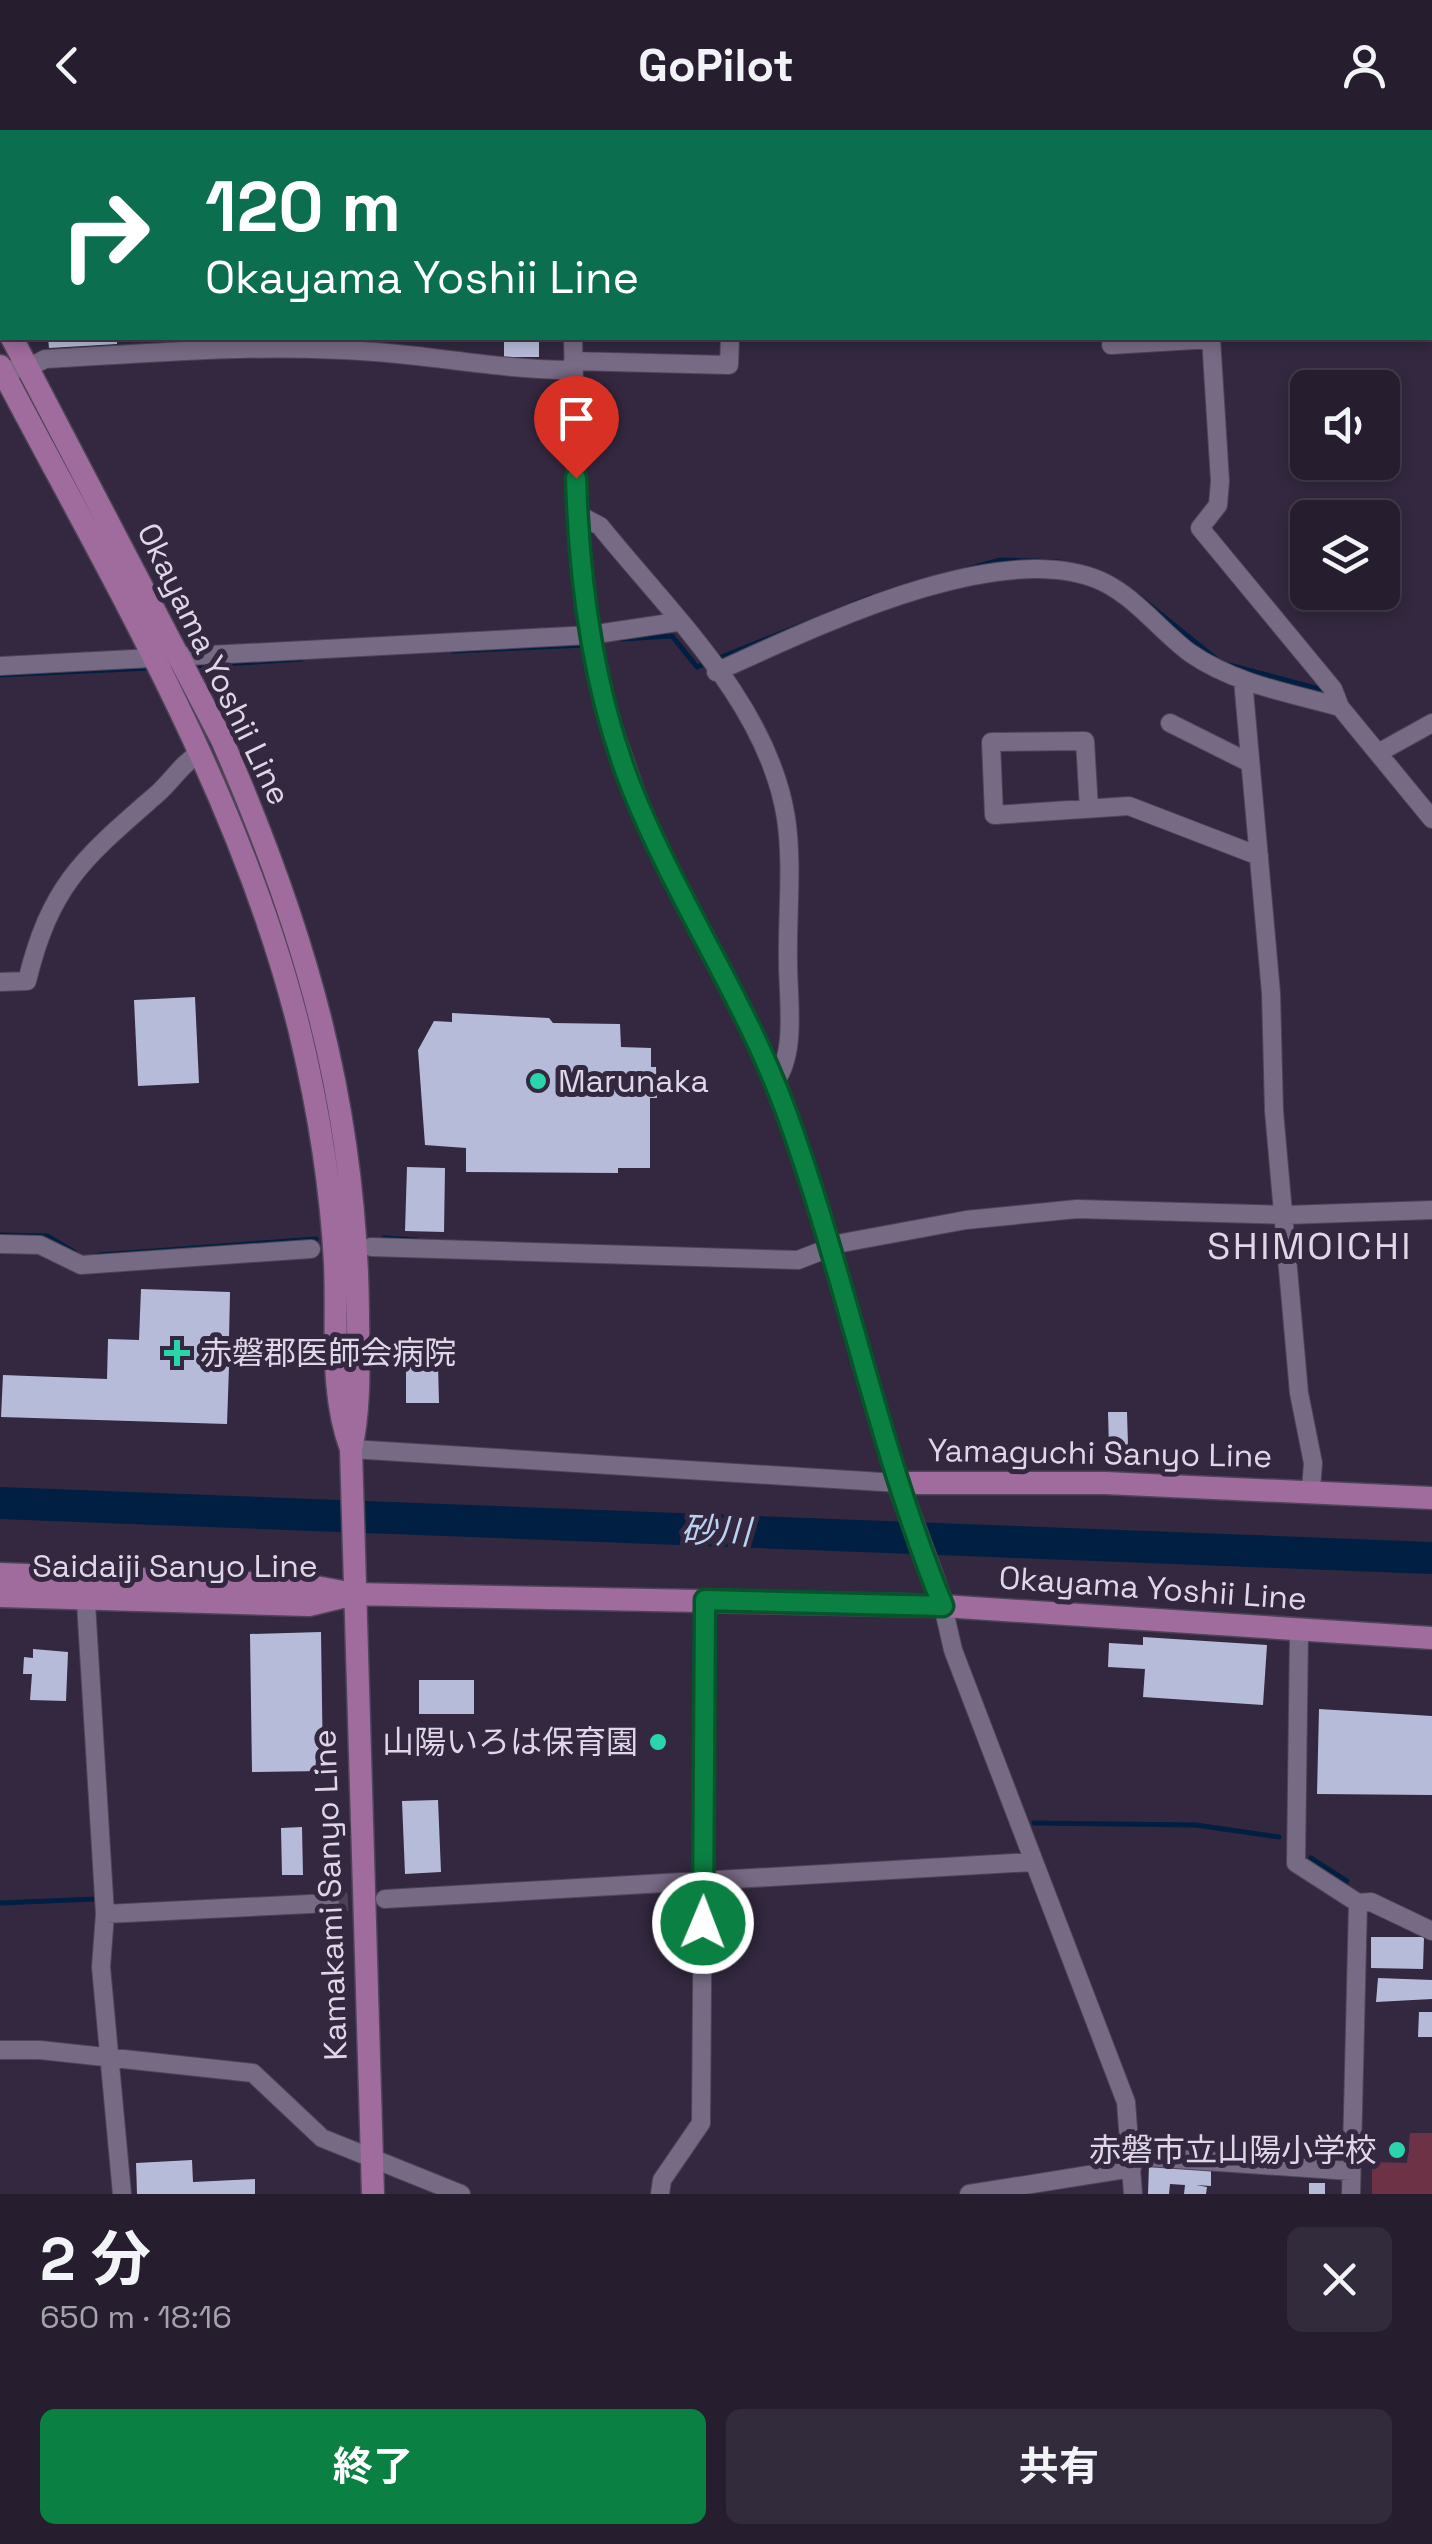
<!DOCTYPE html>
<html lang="ja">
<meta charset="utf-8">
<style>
:root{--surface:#261e2f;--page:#322b3b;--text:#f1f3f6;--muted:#a4a2aa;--line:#423c4b;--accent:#0b8043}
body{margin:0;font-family:"Space Grotesk","Noto Sans JP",sans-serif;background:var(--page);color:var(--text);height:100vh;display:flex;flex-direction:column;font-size:38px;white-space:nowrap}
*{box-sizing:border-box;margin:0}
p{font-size:32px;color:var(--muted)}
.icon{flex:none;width:55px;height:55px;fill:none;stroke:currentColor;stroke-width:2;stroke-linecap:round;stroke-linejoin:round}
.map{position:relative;height:2064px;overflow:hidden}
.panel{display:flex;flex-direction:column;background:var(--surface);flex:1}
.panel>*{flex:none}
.banner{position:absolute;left:0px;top:0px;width:1432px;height:210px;box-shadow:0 5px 15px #0003,0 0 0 2px var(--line);background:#0b6e4f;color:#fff;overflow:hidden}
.buttons{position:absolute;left:1290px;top:240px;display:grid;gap:20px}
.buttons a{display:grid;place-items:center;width:110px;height:110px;border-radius:15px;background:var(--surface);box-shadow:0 5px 15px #0003,0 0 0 2px var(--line);font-size:50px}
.pin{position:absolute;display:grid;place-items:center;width:85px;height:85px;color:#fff;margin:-102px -42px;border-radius:50% 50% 50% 0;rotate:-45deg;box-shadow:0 0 10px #0007}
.pin .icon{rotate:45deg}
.me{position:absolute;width:110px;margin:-55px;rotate:1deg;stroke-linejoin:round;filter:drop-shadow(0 0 8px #0008)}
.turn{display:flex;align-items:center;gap:35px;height:210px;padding:0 40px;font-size:45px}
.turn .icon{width:130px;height:130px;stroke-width:2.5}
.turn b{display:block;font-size:70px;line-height:85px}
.round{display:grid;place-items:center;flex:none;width:105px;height:105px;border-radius:15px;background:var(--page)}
.summary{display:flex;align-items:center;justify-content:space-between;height:170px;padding:0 40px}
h1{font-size:60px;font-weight:700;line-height:75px}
.primary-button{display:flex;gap:20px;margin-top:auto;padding:20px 40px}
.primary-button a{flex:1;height:115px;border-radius:15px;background:var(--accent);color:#fff;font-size:40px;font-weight:700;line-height:115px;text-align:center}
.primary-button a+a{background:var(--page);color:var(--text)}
header{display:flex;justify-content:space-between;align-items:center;height:130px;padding:0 40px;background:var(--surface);font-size:45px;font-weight:700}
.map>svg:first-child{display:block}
</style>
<header><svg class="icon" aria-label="back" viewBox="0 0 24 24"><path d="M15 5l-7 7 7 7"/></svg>GoPilot<svg class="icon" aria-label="person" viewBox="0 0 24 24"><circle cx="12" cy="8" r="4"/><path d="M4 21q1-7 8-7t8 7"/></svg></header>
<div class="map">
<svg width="1432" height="2064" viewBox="0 0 1432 2064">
<rect width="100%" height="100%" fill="#33283f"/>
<!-- green -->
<path fill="#6e3246" d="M1410,2003H1432V2064H1372V2032L1407,2033Z"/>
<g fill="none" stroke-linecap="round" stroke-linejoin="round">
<!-- stream -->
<path stroke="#001f42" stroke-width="5" d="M968,439L1000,430L1060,432
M1138,466L1215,528
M621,509L672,506L697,537L871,467
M452,521L585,515
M1229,535L1323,560
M192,536L301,529
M0,545L151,538
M0,1105L47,1106L74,1122
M384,1108L417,1110
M99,1125L316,1109
M1034,1693L1196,1695L1279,1707
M1311,1728L1347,1751
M0,1773L95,1769"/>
<!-- river -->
<path stroke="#001f42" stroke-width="32" d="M0,1373L1432,1428"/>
</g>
<!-- building -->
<path fill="#b7bbda" d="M48,208H117V214L49,218Z
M504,208H539V227H504Z
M195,867L199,953L138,956L134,870Z
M452,883L549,888L553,893L620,894L621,917L651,918V937H656L657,968H650V1038H618V1043L466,1042V1018L425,1015L418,920L434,891L452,892Z
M407,1037L445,1038L444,1102L405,1101Z
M141,1159L230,1162L229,1209L247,1210L246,1237H229L227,1294L1,1287L3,1245L107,1249L108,1209L139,1210Z
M438,1235L439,1273H406V1236Z
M1108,1282H1127L1128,1316L1109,1317Z
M321,1502L323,1641L252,1642L250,1504Z
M1143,1507L1267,1515L1263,1575L1143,1567L1145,1539L1108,1537L1109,1513L1143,1515Z
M33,1519L68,1522L66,1571L30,1570L32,1544H23L24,1527L33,1528Z
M419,1550H474V1584H419Z
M1319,1579L1432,1586V1665L1317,1664Z
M438,1670L441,1742L405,1744L402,1671Z
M302,1697L303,1745H282L281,1698Z
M1371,1807H1424L1423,1839L1371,1838Z
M1378,1848L1432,1850V1869L1376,1872Z
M1419,1882H1432V1907H1418Z
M192,2030L193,2052L255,2049V2064H137L136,2033Z
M1149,2035L1211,2039V2056L1196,2055L1207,2057L1206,2064H1184L1185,2055L1170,2054L1169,2064H1148Z
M1309,2053H1325V2064H1309Z"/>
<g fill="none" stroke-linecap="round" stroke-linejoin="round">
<!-- minor-tunnel -->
<path stroke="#4d4258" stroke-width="18" stroke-dasharray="18 9" stroke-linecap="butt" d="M330,1773L375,1770"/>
<!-- minor casing -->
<g stroke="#4e4457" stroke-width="20">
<path id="minor" d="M552,0L553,2
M135,2V0
M301,2V0
M578,2V0
M895,2V0
M1254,2L1255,0
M1211,208L1220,351L1218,375L1200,398L1333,559L1340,577L1432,689
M1111,215L1212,209
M573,231L729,235L730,208
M0,240L28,238L45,229C154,223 266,213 375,222C442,227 506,240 573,240
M577,384L600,396C670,483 768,574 786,688C793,734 787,786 788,833C788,868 797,923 775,952
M0,536L590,505L677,492
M716,542C812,499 999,406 1101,451C1136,467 1160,501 1190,523C1235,554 1289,563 1340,577
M1243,550L1271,863L1274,981L1299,1263L1313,1333L1311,1359
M1170,593L1250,633
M1378,623L1432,593
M1089,679L1085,611L991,612L994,685L1129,676L1259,726
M0,852L27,851C51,753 84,728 157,664C173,650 181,634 201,622
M0,1114L40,1115L81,1135L311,1119
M371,1117L798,1130L842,1113L966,1090L1077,1079L1286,1085L1432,1080
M351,1319L898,1353L807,1041L775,952L650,702L605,574L590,505L577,384L573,208
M85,1457L105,1784L101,1837L122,2064
M943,1476L953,1520L1126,1972L1133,2064
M1299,1501L1296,1733L1358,1773L1351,2064
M385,1769L1033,1732
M1358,1773L1371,1772L1432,1801
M105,1784L330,1773
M0,1920H40L253,1943L322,2008L461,2064
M1132,2026L1350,2041
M660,2064L662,2050L701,1993L705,1470
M969,2064L1132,2038"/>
</g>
<!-- major casing -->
<g stroke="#4e4457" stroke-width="25">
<path id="major" d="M0,185L2,190
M12,208L222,610C305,800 356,974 358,1183C358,1229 361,1274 351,1319L373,2064
M0,236C113,452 241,663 300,902C318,977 331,1056 335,1133C338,1196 329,1260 351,1319
M0,1444L305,1455L354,1464L943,1476L1432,1508
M0,1466L309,1475L346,1466
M943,1476L898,1353H1105L1432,1368"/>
</g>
<!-- minor -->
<use href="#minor" stroke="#776a85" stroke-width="18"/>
<!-- major -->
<use href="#major" stroke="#a06b9d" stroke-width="22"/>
</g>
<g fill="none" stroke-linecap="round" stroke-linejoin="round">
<!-- route casing -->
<g stroke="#07532c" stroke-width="25">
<path id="route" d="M576,348C579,453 593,561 632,659C676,769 744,868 785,979C845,1142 877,1315 943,1476L705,1470L703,1793"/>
</g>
<!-- route -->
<use href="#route" stroke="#0b8043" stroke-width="18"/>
</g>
<!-- markers -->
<g fill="#2ad5ac" stroke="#33283f" stroke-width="4">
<circle cx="538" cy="951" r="10"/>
<path d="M172 1208h10v10h10v10h-10v10h-10v-10h-10v-10h10z"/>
<circle cx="658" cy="1612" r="10"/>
<circle cx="1397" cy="2020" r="10"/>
</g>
<g text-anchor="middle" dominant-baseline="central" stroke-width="10" stroke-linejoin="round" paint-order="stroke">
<!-- street labels -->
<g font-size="32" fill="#dfd7e7" stroke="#33283f">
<text transform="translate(214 534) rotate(64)">Okayama Yoshii Line</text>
<text transform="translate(1100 1323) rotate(1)">Yamaguchi Sanyo Line</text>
<text x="175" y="1436">Saidaiji Sanyo Line</text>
<text transform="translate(1153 1458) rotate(4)">Okayama Yoshii Line</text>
<text transform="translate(330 1765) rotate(-92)">Kamakami Sanyo Line</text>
</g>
<!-- poi labels -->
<g font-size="32" fill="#dfd7e7" stroke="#33283f" text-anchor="start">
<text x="558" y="951">Marunaka</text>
<text x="200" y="1223">赤磐郡医師会病院</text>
<text x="638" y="1612" text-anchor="end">山陽いろは保育園</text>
<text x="1377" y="2020" text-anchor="end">赤磐市立山陽小学校</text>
</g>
<!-- water labels -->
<g font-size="35" font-style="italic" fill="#b8d2f1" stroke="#33283f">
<text transform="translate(716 1401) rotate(2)">砂川</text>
</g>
<!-- quarter labels -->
<g font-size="38" letter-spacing="2.5" fill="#dfd7e7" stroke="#33283f">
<text x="1310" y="1116">SHIMOICHI</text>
</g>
</g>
</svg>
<div class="buttons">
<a><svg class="icon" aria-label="sound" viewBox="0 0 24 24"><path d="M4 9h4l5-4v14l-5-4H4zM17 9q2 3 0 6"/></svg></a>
<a><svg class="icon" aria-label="layers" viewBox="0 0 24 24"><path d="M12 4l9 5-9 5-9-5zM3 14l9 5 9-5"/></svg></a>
</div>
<div class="pin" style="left:576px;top:348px;background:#d93025"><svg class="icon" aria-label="arrive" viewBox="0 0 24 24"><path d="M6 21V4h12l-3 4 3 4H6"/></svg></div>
<svg class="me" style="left:703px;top:1793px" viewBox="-20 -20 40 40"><circle r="17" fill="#0b8043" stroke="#fff" stroke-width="3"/><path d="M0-11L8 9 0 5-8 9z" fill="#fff"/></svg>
<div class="banner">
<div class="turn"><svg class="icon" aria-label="right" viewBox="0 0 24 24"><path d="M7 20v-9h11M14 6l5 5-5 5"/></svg><div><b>120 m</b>Okayama Yoshii Line</div></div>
</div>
</div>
<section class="panel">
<div class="summary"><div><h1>2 分</h1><p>650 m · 18:16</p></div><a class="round"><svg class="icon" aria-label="close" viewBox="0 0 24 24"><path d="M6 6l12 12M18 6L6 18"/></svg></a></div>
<div class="primary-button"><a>終了</a><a>共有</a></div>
</section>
